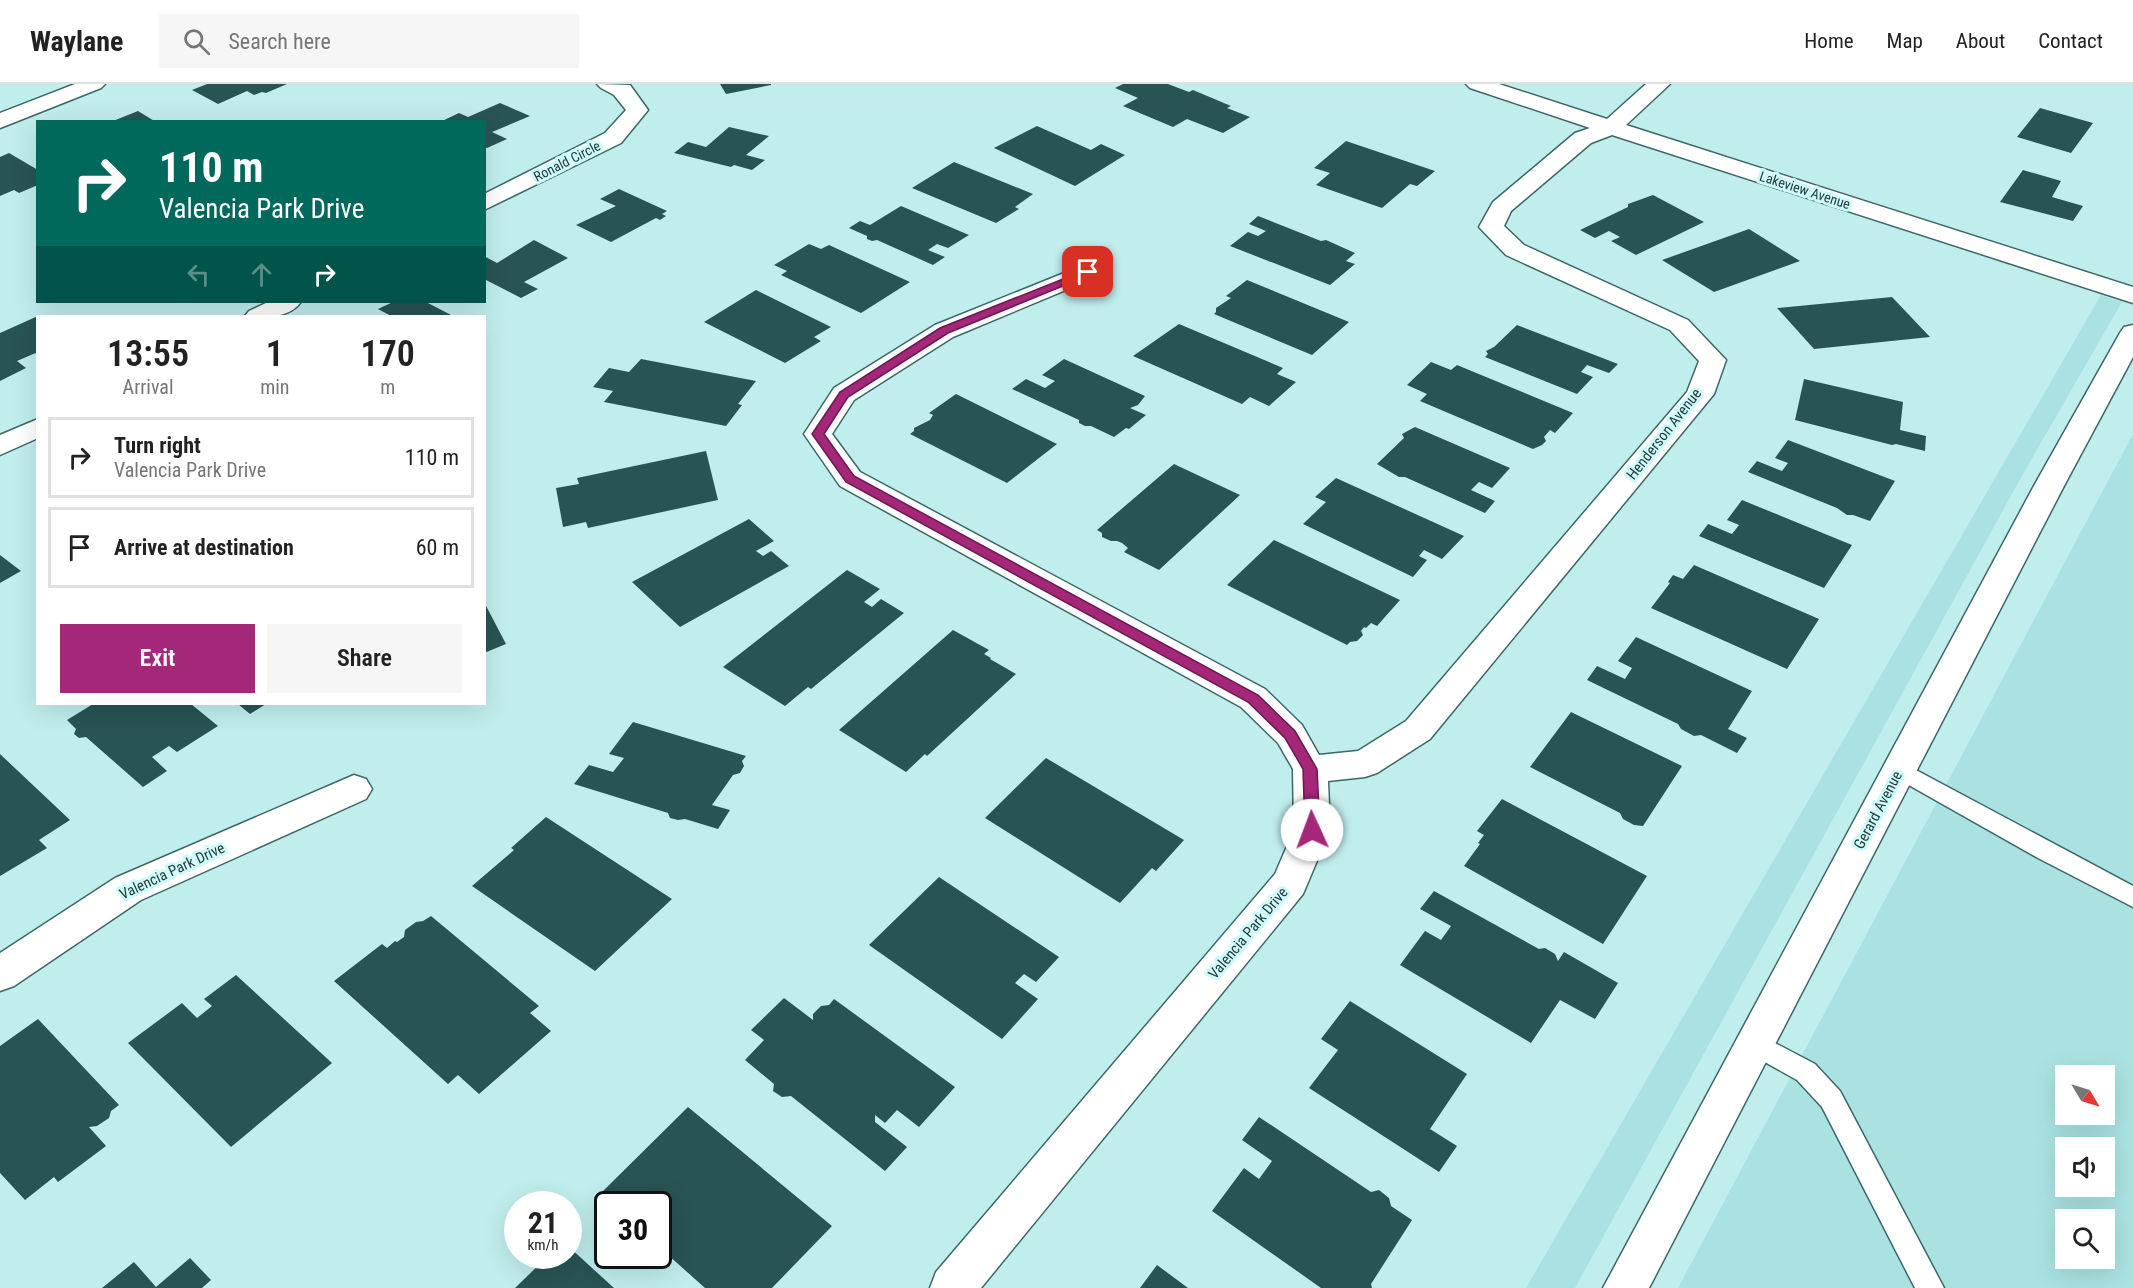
<!DOCTYPE html>
<style>
:root{--surface:#fff;--page:#f6f6f6;--text:#222;--muted:#767676;--line:#e0e0e0;--accent:#a42779}
body{margin:0;font-family:"Roboto Condensed",sans-serif;background:var(--page);color:var(--text);height:100vh;display:flex;flex-direction:column;font-size:22px;white-space:nowrap}
*{box-sizing:border-box;margin:0}
p{font-size:20px;color:var(--muted)}
.icon{flex:none;width:33px;height:33px;fill:none;stroke:currentColor;stroke-width:2;stroke-linecap:round;stroke-linejoin:round}
.map{position:relative;flex:1;overflow:hidden}
.sheet{position:absolute;left:36px;top:231px;width:450px;height:390px;display:flex;flex-direction:column;background:var(--surface);border-radius:0px;box-shadow:0 6px 24px #0002}
.sheet>*{flex:none}
.top-card{position:absolute;left:36px;top:36px;width:450px;height:183px;border-radius:0px;box-shadow:0 6px 24px #0002;background:#00695c;color:#fff;overflow:hidden}
.needle{width:39px;rotate:128deg}
.controls{position:absolute;left:2055px;top:981px;display:grid;gap:12px}
.controls a{display:grid;place-items:center;width:60px;height:60px;border-radius:0px;background:var(--surface);box-shadow:0 6px 24px #0002;font-size:30px}
.speed{position:absolute;left:504px;top:1107px;display:flex;gap:12px;font-size:30px;font-weight:700;text-align:center}
.speed>*{display:grid;place-content:center;width:78px;height:78px;border-radius:50%;background:var(--surface);box-shadow:0 6px 24px #0002;line-height:1}
.speed small{font-size:15px;font-weight:400}
.speed .limit{border:3px solid #111;border-radius:9px;background:#fff;color:#111}
.pin{position:absolute;display:grid;place-items:center;width:51px;height:51px;color:#fff;margin:-26px;border-radius:12px;box-shadow:0 3px 9px #0006}
.me{position:absolute;width:66px;margin:-33px;rotate:358deg;stroke-linejoin:round;filter:drop-shadow(0 0 4px #0008)}
.turn{display:flex;align-items:center;gap:21px;height:126px;padding:0 24px;font-size:27px}
.turn .icon{width:78px;height:78px;stroke-width:2.5}
.turn b{display:block;font-size:42px;line-height:51px}
.lanes{display:flex;align-items:center;height:57px;padding:0 24px;background:#0003;justify-content:center;gap:30px;direction:ltr}
.lanes .off{opacity:.35}
.eta{display:flex;justify-content:space-evenly;align-items:center;height:102px;text-align:center}
.eta b{font-size:36px;font-weight:600;line-height:42px}
.primary-button{display:flex;gap:12px;margin-top:auto;padding:12px 24px}
.primary-button a{flex:1;height:69px;border-radius:0px;background:var(--accent);color:#fff;font-size:24px;font-weight:600;line-height:69px;text-align:center}
.primary-button a+a{background:var(--page);color:var(--text)}
ul{padding:0;list-style:none}
li{display:flex;align-items:center;gap:18px;height:81px;margin:0 12px 9px;padding:0 12px;border:3px solid var(--line);border-radius:0px}
li div{flex:1}
li b{display:block;font-size:22px}
li em{font-style:normal}
header{display:flex;align-items:center;gap:36px;box-sizing:border-box;height:84px;padding:0 30px;background:var(--surface);border-bottom:2px solid var(--line)}
header strong{font-size:28px}
nav{display:flex;gap:33px;margin-inline-start:auto;font-size:21px}
.search{width:420px;height:54px;background:var(--page);display:flex;align-items:center;gap:15px;box-sizing:border-box;padding:0 21px;border-radius:0px;color:var(--muted);font-size:22px}
.map>svg:first-child{display:block}
</style>
<header>
<strong>Waylane</strong>
<div class="search"><svg class="icon" aria-label="search" viewBox="0 0 24 24"><circle cx="10" cy="10" r="6"/><path d="M15 15l6 6"/></svg>Search here</div>
<nav><a>Home</a><a>Map</a><a>About</a><a>Contact</a></nav>
</header>
<div class="map">
<svg width="2133" height="1204" viewBox="0 0 2133 1204">
<rect width="100%" height="100%" fill="#c0eeed"/>
<!-- built -->
<path fill="#aae2e2" fill-rule="evenodd" d="M2101,211L2122,218L2023,390L1575,1204H1526Z
M2133,350V1204H1678ZM2066,992H2104V1030H2066ZM2066,1064H2104V1102H2066ZM2066,1136H2104V1174H2066Z"/>
<!-- building -->
<path fill="#295454" d="M207,0H287L266,9L262,8L254,11L247,7L218,20L192,6Z
M720,0H771V1L726,10Z
M1123,0H1168L1189,8L1193,6L1231,22L1227,24L1250,33L1223,49L1187,35L1173,43L1123,22L1138,14L1115,4Z
M500,19L530,32L492,48L507,55L487,64L484,63V38H440L459,29L468,33Z
M2040,24L2093,39L2071,69L2017,53Z
M138,27L156,38H113V37Z
M1037,42L1091,66L1101,60L1125,71L1075,102L994,64Z
M729,43L769,52L746,71L765,76L752,86L734,81L731,83L674,69L688,58L706,63Z
M1346,57L1435,87L1417,102L1410,100L1382,124L1316,101L1330,89L1314,84Z
M9,69L38,86V101L19,109L14,106L0,112V73Z
M954,78L1033,110L1015,123L1019,125L996,139L912,104Z
M2023,86L2061,97L2052,113L2083,122L2073,137L2000,118Z
M619,105L667,127L662,130L666,132L660,136L656,134L611,158L576,141L616,122L600,115Z
M1653,111L1704,138L1636,171L1611,157L1620,153L1609,147L1595,154L1580,146L1628,123V120Z
M901,122L969,151L948,164L937,160L928,166L945,173L933,181L877,156L872,157L867,155V152L849,144L860,137L870,141Z
M1258,132L1321,157L1326,156L1355,169L1346,177L1355,180L1330,201L1230,162L1248,148L1258,152L1266,147L1249,140Z
M1749,145L1800,177L1714,208L1662,176Z
M534,156L568,174L524,198L538,205L521,214L484,195V172L497,179Z
M809,160L821,165L829,161L910,198L861,229L781,191L787,187L774,181Z
M1247,196L1349,238L1312,271L1214,230L1216,228V224L1231,214L1226,212Z
M756,206L831,243L814,253L821,257L785,279L704,238Z
M1892,213L1930,253L1814,265L1777,224Z
M393,218H426L453,232H391L378,225Z
M38,232V268L17,277L26,284L0,297V249Z
M1179,240L1283,284L1277,290L1296,298L1269,322L1250,313L1242,320L1133,272Z
M1517,241L1618,280L1609,289L1587,281L1581,288L1593,293L1577,310L1485,273L1488,270L1486,267L1494,263Z
M641,275L756,297L738,320L742,321L726,342L604,318L613,307L593,303L609,284L629,288Z
M1064,275L1145,312L1138,321L1130,324L1146,331L1129,345L1126,344L1114,353L1091,342H1085L1079,339V336L1012,305L1026,295L1045,304L1055,297L1042,291Z
M1431,278L1451,286L1457,281L1573,329L1555,349L1550,346L1544,353L1546,357L1542,361L1533,365L1420,317L1427,310L1407,301Z
M1804,295L1903,318L1900,346L1926,352L1925,367L1896,360L1892,361L1795,336Z
M956,310L1057,360L1007,399L910,350L914,347V344L930,336L933,331L929,329Z
M1415,343L1510,384L1492,404L1479,398L1471,406L1495,417L1485,429L1405,393H1399L1377,380L1404,354L1402,350Z
M1788,356L1895,397L1870,437L1853,431H1847L1837,424L1748,388L1757,377L1782,387L1788,379L1775,374Z
M706,367L718,416L588,444L586,438L563,443L556,404L579,400L577,394Z
M1174,380L1240,411L1159,486L1124,468L1128,464L1122,459L1117,457H1111L1102,453V449L1097,446Z
M1336,394L1464,452L1442,475L1424,466L1419,472L1427,476L1413,493L1303,440L1326,418L1315,413Z
M1742,416L1852,461L1824,504L1699,452L1708,440L1732,450L1739,441L1727,436Z
M749,435L774,457L756,467L763,472L771,467L789,482L680,543L632,498Z
M1274,456L1400,516L1377,542L1371,539L1366,544L1364,543L1361,547L1363,551L1357,557L1350,558L1347,561L1227,501Z
M0,471L21,487L0,499Z
M1694,481L1819,535L1787,585L1651,524L1670,499L1668,498L1673,491L1683,495Z
M847,486L880,505L864,518L872,523L881,515L904,529L811,605L808,603L785,622L723,583Z
M484,518L506,560L484,569Z
M953,546L989,566L984,570L991,574L990,575L1016,590L927,672L925,670L906,688L839,646Z
M1636,553L1752,607L1728,645L1747,654L1737,669L1701,651L1694,652L1681,645L1678,640L1587,596L1597,582L1625,595L1632,584L1618,577Z
M93,620H191L218,642L177,668L169,662L152,673L167,687L143,703L86,653L79,654L74,650L76,645L67,636Z
M238,620H266L250,630Z
M1571,628L1682,682L1643,742L1634,741L1623,735L1620,729L1530,683Z
M633,638L746,672L742,677L744,682L740,689L733,691L712,721L730,726L718,745L685,735L678,736L670,734L668,729L574,700L589,681L613,688L624,674L609,670Z
M0,670L70,736L39,756L47,764L0,792Z
M1046,674L1184,756L1156,787L1152,784L1120,819L985,734Z
M1502,715L1647,792L1603,860L1464,782L1480,760L1478,759L1484,751L1477,747Z
M546,733L672,815L595,887L472,802L514,766L511,764Z
M939,793L1059,873L1036,898L1024,890L1015,899L1038,915L1002,955L869,861Z
M1434,807L1539,865L1545,864L1555,870L1558,877L1564,868L1618,899L1595,935L1560,916L1531,959L1400,881L1425,847L1441,856L1451,842L1420,825Z
M431,832L539,922L530,929L551,947L479,1010L458,991L448,1000L334,897L382,860L387,864L395,857L397,858L404,853L405,846L416,838L423,837Z
M236,891L332,979L231,1063L128,959L182,919L197,934L212,922L204,915Z
M784,914L813,936V930L821,922L829,921L834,915L955,1003L919,1043L897,1026L885,1039L875,1031V1038L907,1063L885,1087L791,1012L782,1013L773,1007L774,1000L745,976L764,956L751,946Z
M1350,917L1467,990L1430,1045L1457,1062L1439,1088L1309,1004L1338,966L1321,955Z
M38,935L119,1021L111,1027L109,1034L97,1042L89,1043L106,1062L58,1098L54,1093L25,1116L0,1089V962Z
M688,1023L832,1142L772,1204H705L658,1162V1120H611L600,1110Z
M1259,1033L1371,1108L1379,1106L1389,1114L1391,1122L1412,1136L1371,1200L1372,1204H1321L1212,1127L1244,1084L1259,1095L1272,1077L1242,1056Z
M568,1162L614,1204H515L548,1172H568Z
M190,1174L211,1196L202,1204H102L134,1178L156,1203Z
M1157,1181L1188,1204H1140Z"/>
<g fill="none" stroke-linecap="round" stroke-linejoin="round">
<!-- lane casing -->
<g stroke="#3d6767" stroke-width="3">
<path id="lane" d="M1899,677L2133,802V823L2038,774L1891,691L1888,685L1891,679Z
M1754,948L1815,980L1840,1007L1944,1204H1915L1822,1023L1797,996L1745,967L1741,959L1745,951Z"/>
</g>
<!-- street casing -->
<g stroke="#3d6767" stroke-width="3">
<path id="street" d="M75,0H105L101,4L0,44V29Z
M597,0L630,1L648,26L621,59L484,126V110L605,49L626,26L614,11L601,4Z
M1466,0H1499L1607,35L1646,0H1670L1626,41L2133,203V219L1612,51L1591,59L1511,127L1504,142L1524,161L1688,236L1726,276L1714,310L1430,655L1377,689L1365,693L1328,697L1330,746L1303,810L981,1204H930L936,1188L1275,790L1294,746L1293,685L1278,659L1241,623L840,402L804,350L834,304L935,241L1079,183L1088,181L1097,183L1100,188L1097,193L953,253L854,316L832,350L860,388L1265,605L1302,641L1319,671L1358,667L1406,637L1687,308L1699,277L1670,246L1506,171L1479,143L1493,118L1575,49L1590,44L1470,4Z
M268,218H301C289,235 263,234 245,232L249,227Z
M2133,241V273L2065,400L1649,1204H1603L2035,400L2120,249L2124,243Z
M38,335V354L0,371V351Z
M354,691L366,695L372,705L366,715L141,816L14,902L0,907V869L115,794Z"/>
</g>
<!-- lane -->
<use href="#lane" fill="#fff" fill-rule="evenodd"/>
<!-- street -->
<use href="#street" fill="#fff" fill-rule="evenodd"/>
</g>
<!-- route -->
<path fill="#a42779" stroke="#6b194f" stroke-width="1.5" d="M1088,185L1092,186V190L948,249L848,313L824,350L854,392L1258,611L1295,647L1317,685L1320,746L1317,750H1307L1305,746L1303,685L1285,654L1248,618L846,398L812,350L840,308L940,244Z"/>
<g text-anchor="middle" dominant-baseline="central" stroke-width="6" stroke-linejoin="round" paint-order="stroke">
<!-- far-street labels -->
<g font-size="14" fill="#283a3a" stroke="#cdfbfb">
<text transform="translate(567 77) rotate(-27)">Ronald Circle</text>
<text transform="translate(1805 106) rotate(18)">Lakeview Avenue</text>
</g>
<!-- street labels -->
<g font-size="15" fill="#283a3a" stroke="#cdfbfb">
<text transform="translate(1664 350) rotate(-52)">Henderson Avenue</text>
<text transform="translate(1878 726) rotate(-62)">Gerard Avenue</text>
<text transform="translate(172 787) rotate(-25)">Valencia Park Drive</text>
<text transform="translate(1248 849) rotate(-50)">Valencia Park Drive</text>
</g>
</g>
</svg>
<div class="controls">
<a><svg class="needle" viewBox="-14 -14 28 28"><path d="M0-13l5 13h-10z" fill="#e53935"/><path d="M0 13l5-13h-10z" fill="#767676"/></svg></a>
<a><svg class="icon" aria-label="sound" viewBox="0 0 24 24"><path d="M4 9h4l5-4v14l-5-4H4zM17 9q2 3 0 6"/></svg></a>
<a><svg class="icon" aria-label="search" viewBox="0 0 24 24"><circle cx="10" cy="10" r="6"/><path d="M15 15l6 6"/></svg></a>
</div>
<div class="speed"><div>21<small>km/h</small></div><div class="limit">30</div></div>
<div class="pin" style="left:1088px;top:188px;background:#d93025"><svg class="icon" aria-label="arrive" viewBox="0 0 24 24"><path d="M6 21V4h12l-3 4 3 4H6"/></svg></div>
<svg class="me" style="left:1312px;top:746px" viewBox="-20 -20 40 40"><circle r="19" fill="#fff"/><path d="M0-13L10 11 0 6-10 11z" fill="#a42779"/></svg>
<div class="top-card">
<div class="turn"><svg class="icon" aria-label="right" viewBox="0 0 24 24"><path d="M7 20v-9h11M14 6l5 5-5 5"/></svg><div><b>110 m</b>Valencia Park Drive</div></div>
<div class="lanes"><svg class="icon off" aria-label="left" viewBox="0 0 24 24"><path d="M17 20v-9H6M10 6l-5 5 5 5"/></svg><svg class="icon off" aria-label="ahead" viewBox="0 0 24 24"><path d="M12 20V5M6 11l6-6 6 6"/></svg><svg class="icon" aria-label="right" viewBox="0 0 24 24"><path d="M7 20v-9h11M14 6l5 5-5 5"/></svg></div>
</div>
<section class="sheet">
<div class="eta">
<div><b>13:55</b><p>Arrival</p></div>
<div><b>1</b><p>min</p></div>
<div><b>170</b><p>m</p></div>
</div>
<ul>
<li><svg class="icon" aria-label="right" viewBox="0 0 24 24"><path d="M7 20v-9h11M14 6l5 5-5 5"/></svg><div><b>Turn right</b><p>Valencia Park Drive</p></div><em>110 m</em></li>
<li><svg class="icon" aria-label="arrive" viewBox="0 0 24 24"><path d="M6 21V4h12l-3 4 3 4H6"/></svg><div><b>Arrive at destination</b></div><em>60 m</em></li>
</ul>
<div class="primary-button"><a>Exit</a><a>Share</a></div>
</section>
</div>
